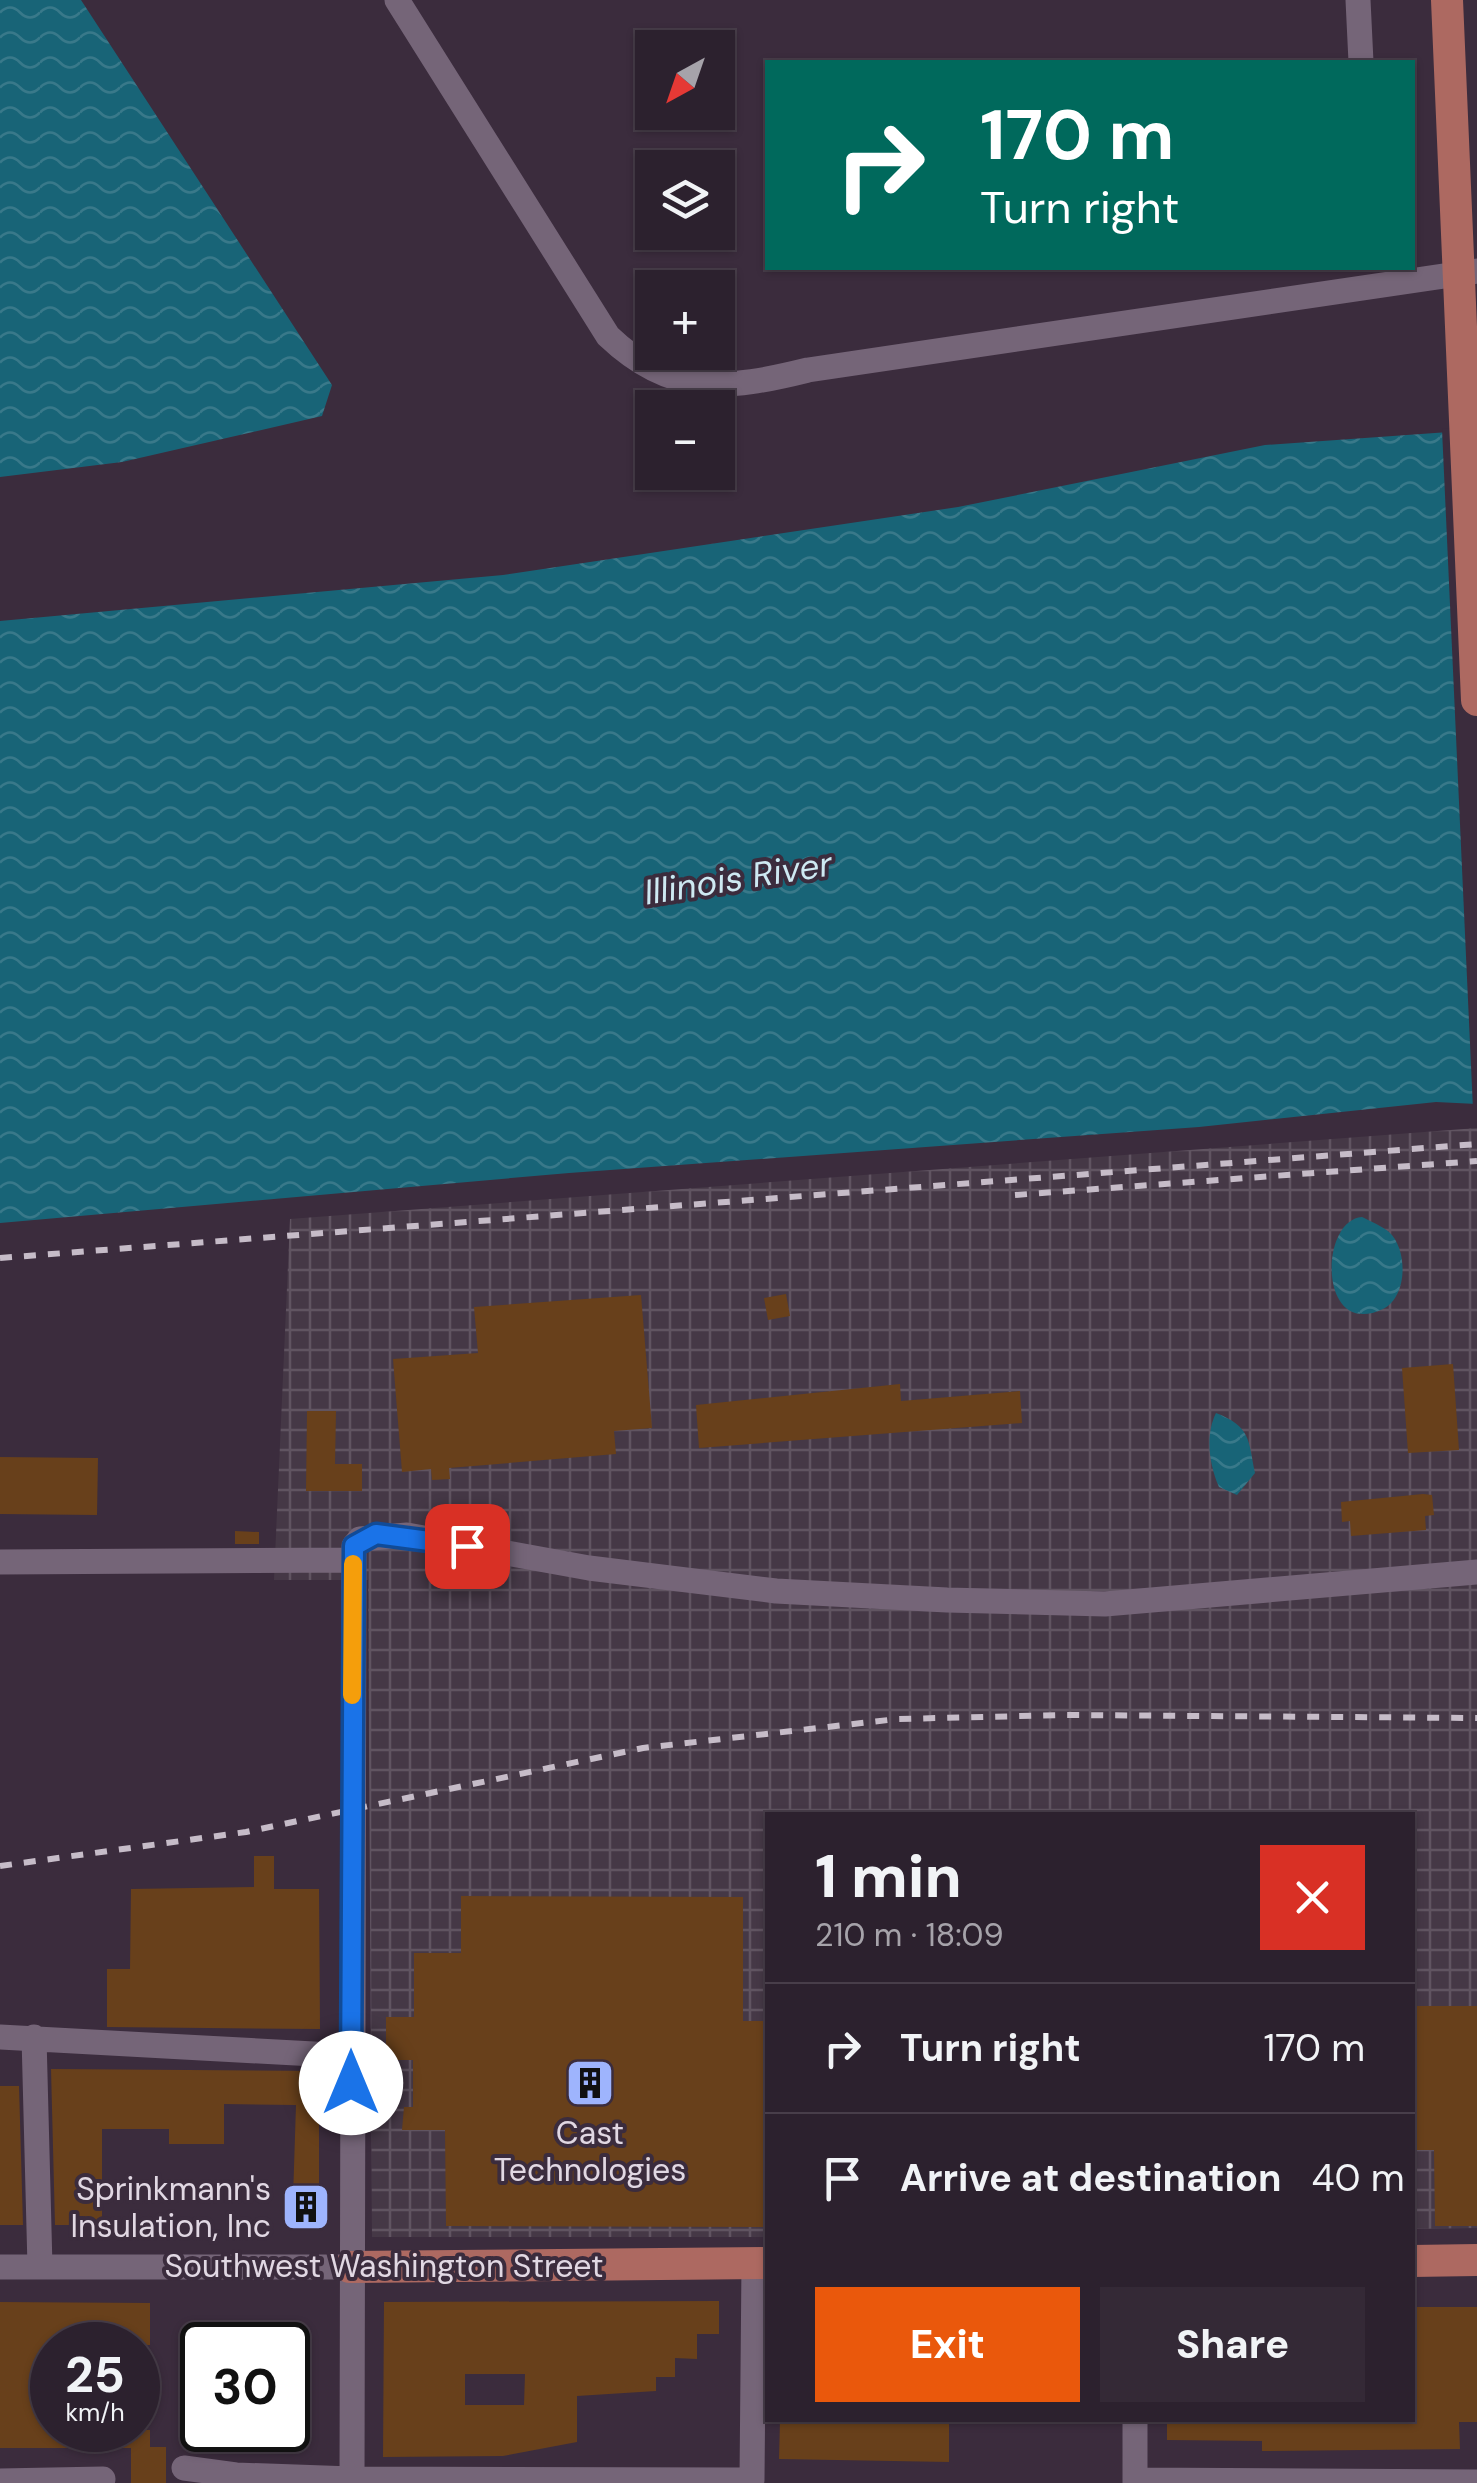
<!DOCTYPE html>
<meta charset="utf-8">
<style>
:root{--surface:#2c212e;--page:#342936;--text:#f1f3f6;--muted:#a6a3aa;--line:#483e4a;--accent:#ea580c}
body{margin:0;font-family:"DM Sans",sans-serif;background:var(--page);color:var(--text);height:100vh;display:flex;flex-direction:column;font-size:38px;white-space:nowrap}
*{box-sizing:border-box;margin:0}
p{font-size:32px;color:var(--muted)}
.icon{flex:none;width:55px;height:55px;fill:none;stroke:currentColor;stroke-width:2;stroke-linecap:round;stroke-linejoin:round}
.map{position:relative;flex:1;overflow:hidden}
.side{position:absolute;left:765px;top:1812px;width:650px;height:610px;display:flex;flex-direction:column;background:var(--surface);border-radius:0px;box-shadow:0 2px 8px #0004,0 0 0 2px var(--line)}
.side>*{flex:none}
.hud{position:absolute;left:765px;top:60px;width:650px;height:210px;border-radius:0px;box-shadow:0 2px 8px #0004,0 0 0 2px var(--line);background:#00695c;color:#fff;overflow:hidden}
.needle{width:65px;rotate:220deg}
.buttons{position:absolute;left:635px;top:30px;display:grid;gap:20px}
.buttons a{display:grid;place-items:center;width:100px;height:100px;border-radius:0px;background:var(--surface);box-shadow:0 2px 8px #0004,0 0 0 2px var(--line);font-size:50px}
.speed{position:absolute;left:30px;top:2322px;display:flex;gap:20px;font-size:50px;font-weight:700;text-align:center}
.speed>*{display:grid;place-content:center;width:130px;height:130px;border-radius:50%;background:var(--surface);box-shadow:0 2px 8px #0004,0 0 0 2px var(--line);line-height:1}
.speed small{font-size:25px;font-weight:400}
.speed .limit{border:5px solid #111;border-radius:15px;background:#fff;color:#111}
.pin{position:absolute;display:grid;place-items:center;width:85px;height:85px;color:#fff;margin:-42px;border-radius:20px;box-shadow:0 5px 15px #0006}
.me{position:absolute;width:110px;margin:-55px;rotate:0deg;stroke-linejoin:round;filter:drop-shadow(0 0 8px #0008)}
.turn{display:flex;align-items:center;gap:35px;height:210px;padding:0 50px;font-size:45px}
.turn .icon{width:130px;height:130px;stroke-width:2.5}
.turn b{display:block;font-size:70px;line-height:85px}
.round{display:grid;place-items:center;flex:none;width:105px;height:105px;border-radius:0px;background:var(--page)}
.headline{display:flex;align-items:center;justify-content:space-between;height:170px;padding:0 50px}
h1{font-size:60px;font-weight:800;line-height:75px}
.primary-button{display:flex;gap:20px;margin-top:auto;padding:20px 50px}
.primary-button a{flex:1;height:115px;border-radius:0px;background:var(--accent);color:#fff;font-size:40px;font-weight:800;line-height:115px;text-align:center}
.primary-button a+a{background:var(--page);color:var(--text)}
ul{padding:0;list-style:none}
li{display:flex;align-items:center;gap:30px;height:130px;padding:0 50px;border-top:2px solid var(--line)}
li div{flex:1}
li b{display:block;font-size:38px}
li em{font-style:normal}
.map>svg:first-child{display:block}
</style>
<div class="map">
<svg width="1477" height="2483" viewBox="0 0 1477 2483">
<defs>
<pattern id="industrial-grid" width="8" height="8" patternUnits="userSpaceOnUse" patternTransform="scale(2.5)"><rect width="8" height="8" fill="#453846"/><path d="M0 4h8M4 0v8" fill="none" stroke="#605461"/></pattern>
<pattern id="water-waves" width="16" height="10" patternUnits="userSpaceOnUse" patternTransform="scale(2.5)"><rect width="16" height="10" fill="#186477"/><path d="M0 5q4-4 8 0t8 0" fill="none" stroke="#39798a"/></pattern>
</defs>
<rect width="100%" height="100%" fill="#3b2c3d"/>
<!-- industrial -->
<path fill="url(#industrial-grid)" d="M1477,1128V2228L1413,2229L1412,1815H768L767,2237H372L368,1580H274L290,1219Z"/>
<!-- water -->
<path fill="url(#water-waves)" d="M0,0H81L332,385L322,416L122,462L0,477Z
M1477,430V1104L1436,1102L1199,1127L569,1173L0,1223V621L503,575L958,507L1265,445Z
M1362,1217C1370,1221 1382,1226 1389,1232C1408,1249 1408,1297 1383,1309C1318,1340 1319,1220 1362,1217Z
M1216,1413C1251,1427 1248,1439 1255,1473L1237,1495L1219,1487C1209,1464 1205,1435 1216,1413Z"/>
<!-- pier -->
<path fill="#3b2c3d" d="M1477,425V1109H1473L1442,429Z"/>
<!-- building -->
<path fill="#68401b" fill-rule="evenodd" d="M786,1294L790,1316L768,1320L764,1298Z
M641,1295L652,1428L614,1431L616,1454L449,1468L450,1479L432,1480L431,1469L402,1472L393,1359L478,1353L474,1307Z
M1453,1364L1459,1450L1408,1453L1402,1368Z
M900,1384L901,1401L1020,1391L1022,1423L699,1448L696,1405Z
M307,1411H336L335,1464H362V1491H306Z
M0,1457L98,1458L97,1515L0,1514Z
M1423,1494L1432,1495L1434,1515L1425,1516L1426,1530L1351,1536L1350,1521L1342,1522L1341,1502Z
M235,1531L259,1532V1544H235Z
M254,1856H274V1889H319L320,2029L107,2027V1969H130L131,1889L254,1887Z
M461,1896L743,1897V2021H768V2227L446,2226L445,2130H402L404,2107H413V2060H386V2017H414V1953H461Z
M1412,2006H1477V2226H1435L1434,2150H1414Z
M51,2069L319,2071V2229H292L296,2105L224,2104V2144H169V2129H102V2225H55Z
M0,2086H19L23,2225H0Z
M719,2301V2334H697V2359L675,2358V2377H656V2391L577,2396V2442L503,2456L383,2457L384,2302ZM465,2374H525L524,2405H465Z
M0,2302L150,2303V2345H52V2430H150V2447H166V2483H131V2448H0Z
M1412,2307H1477V2422H1459L1460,2449L1262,2451V2441L1167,2440V2420H1412Z
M780,2420H949V2462L779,2459Z"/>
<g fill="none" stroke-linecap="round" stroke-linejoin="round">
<!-- minor -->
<path stroke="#756578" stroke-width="25" d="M397,0L608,336C672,397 727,390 808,370L1477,271
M1358,0L1361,62
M0,1562L353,1560
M0,2037L351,2056
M34,2037L40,2267
M0,2267H350
M1135,2420V2483
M184,2468L236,2475L352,2479L752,2480L754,2263
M1135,2480L1477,2482
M0,2481L103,2479
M352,2483L354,1546L360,1539L407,1535L589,1568L776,1591L947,1600L1105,1604L1477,1572"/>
<!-- major -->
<path stroke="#ad6961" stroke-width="32" d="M1447,0L1477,700
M1412,2261L1477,2260
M350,2267L768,2263"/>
<!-- rail -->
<path stroke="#c6bcc8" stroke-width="6" stroke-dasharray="12 12" stroke-linecap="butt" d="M1015,1195L1477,1161
M0,1258L1477,1144
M0,1866L246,1832L643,1748L897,1719L1066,1715L1477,1718"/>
</g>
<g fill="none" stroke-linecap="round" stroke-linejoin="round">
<!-- route casing -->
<g stroke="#114b97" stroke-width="25">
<path id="route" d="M351,2083L354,1546L376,1534L467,1546"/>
</g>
<!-- route -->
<use href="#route" stroke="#1a73e8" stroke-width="18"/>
<!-- slow -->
<path stroke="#f59e0b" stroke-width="18" d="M352,1695L353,1564"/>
</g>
<!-- icons -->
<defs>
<g id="building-square" transform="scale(2.5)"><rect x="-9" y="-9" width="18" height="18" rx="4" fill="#9eb4fd" stroke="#3b2c3d"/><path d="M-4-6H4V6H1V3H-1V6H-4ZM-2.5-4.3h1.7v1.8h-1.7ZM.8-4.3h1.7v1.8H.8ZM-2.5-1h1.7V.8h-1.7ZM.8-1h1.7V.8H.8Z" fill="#111"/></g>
</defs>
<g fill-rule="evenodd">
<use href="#building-square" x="590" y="2083"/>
<use href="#building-square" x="306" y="2207"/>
</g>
<g text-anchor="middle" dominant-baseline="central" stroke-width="8" stroke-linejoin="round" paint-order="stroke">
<!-- poi labels -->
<g font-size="32" fill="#e1d8e3" stroke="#3b2c3d">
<text x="590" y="2133">Cast<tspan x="590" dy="37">Technologies</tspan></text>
<text x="271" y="2189" text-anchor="end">Sprinkmann's<tspan x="271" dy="37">Insulation, Inc</tspan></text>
</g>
<!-- street labels -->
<g font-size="32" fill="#e1d8e3" stroke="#3b2c3d">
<text x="384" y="2266">Southwest Washington Street</text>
</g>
<!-- water labels -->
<g font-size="35" font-style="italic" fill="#cee9f2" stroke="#3b2c3d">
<text transform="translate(738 878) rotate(-9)">Illinois River</text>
</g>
</g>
</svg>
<div class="buttons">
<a><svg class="needle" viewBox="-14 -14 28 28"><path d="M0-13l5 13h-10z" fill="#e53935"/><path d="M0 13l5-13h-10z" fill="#a6a3aa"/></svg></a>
<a><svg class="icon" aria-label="layers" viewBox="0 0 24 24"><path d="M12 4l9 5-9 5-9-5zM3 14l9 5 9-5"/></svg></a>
<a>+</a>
<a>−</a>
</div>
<div class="speed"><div>25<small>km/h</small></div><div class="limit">30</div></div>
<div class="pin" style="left:467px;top:1546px;background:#d93025"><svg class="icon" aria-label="arrive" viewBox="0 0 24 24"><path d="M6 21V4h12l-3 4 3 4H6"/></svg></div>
<svg class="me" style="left:351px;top:2083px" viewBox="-20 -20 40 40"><circle r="19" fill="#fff"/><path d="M0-13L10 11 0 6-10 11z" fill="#1a73e8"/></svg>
<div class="hud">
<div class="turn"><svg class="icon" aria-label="right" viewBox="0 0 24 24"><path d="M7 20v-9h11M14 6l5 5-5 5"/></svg><div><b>170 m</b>Turn right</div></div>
</div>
<section class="side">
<div class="headline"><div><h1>1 min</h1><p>210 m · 18:09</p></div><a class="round" style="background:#d93025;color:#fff"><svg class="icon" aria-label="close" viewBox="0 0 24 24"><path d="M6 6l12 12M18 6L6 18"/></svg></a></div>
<ul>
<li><svg class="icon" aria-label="right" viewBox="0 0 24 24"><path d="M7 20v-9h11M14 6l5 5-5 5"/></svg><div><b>Turn right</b></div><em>170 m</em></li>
<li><svg class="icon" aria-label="arrive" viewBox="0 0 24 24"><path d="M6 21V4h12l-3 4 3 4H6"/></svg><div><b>Arrive at destination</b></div><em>40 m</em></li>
</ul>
<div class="primary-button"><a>Exit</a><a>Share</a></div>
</section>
</div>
